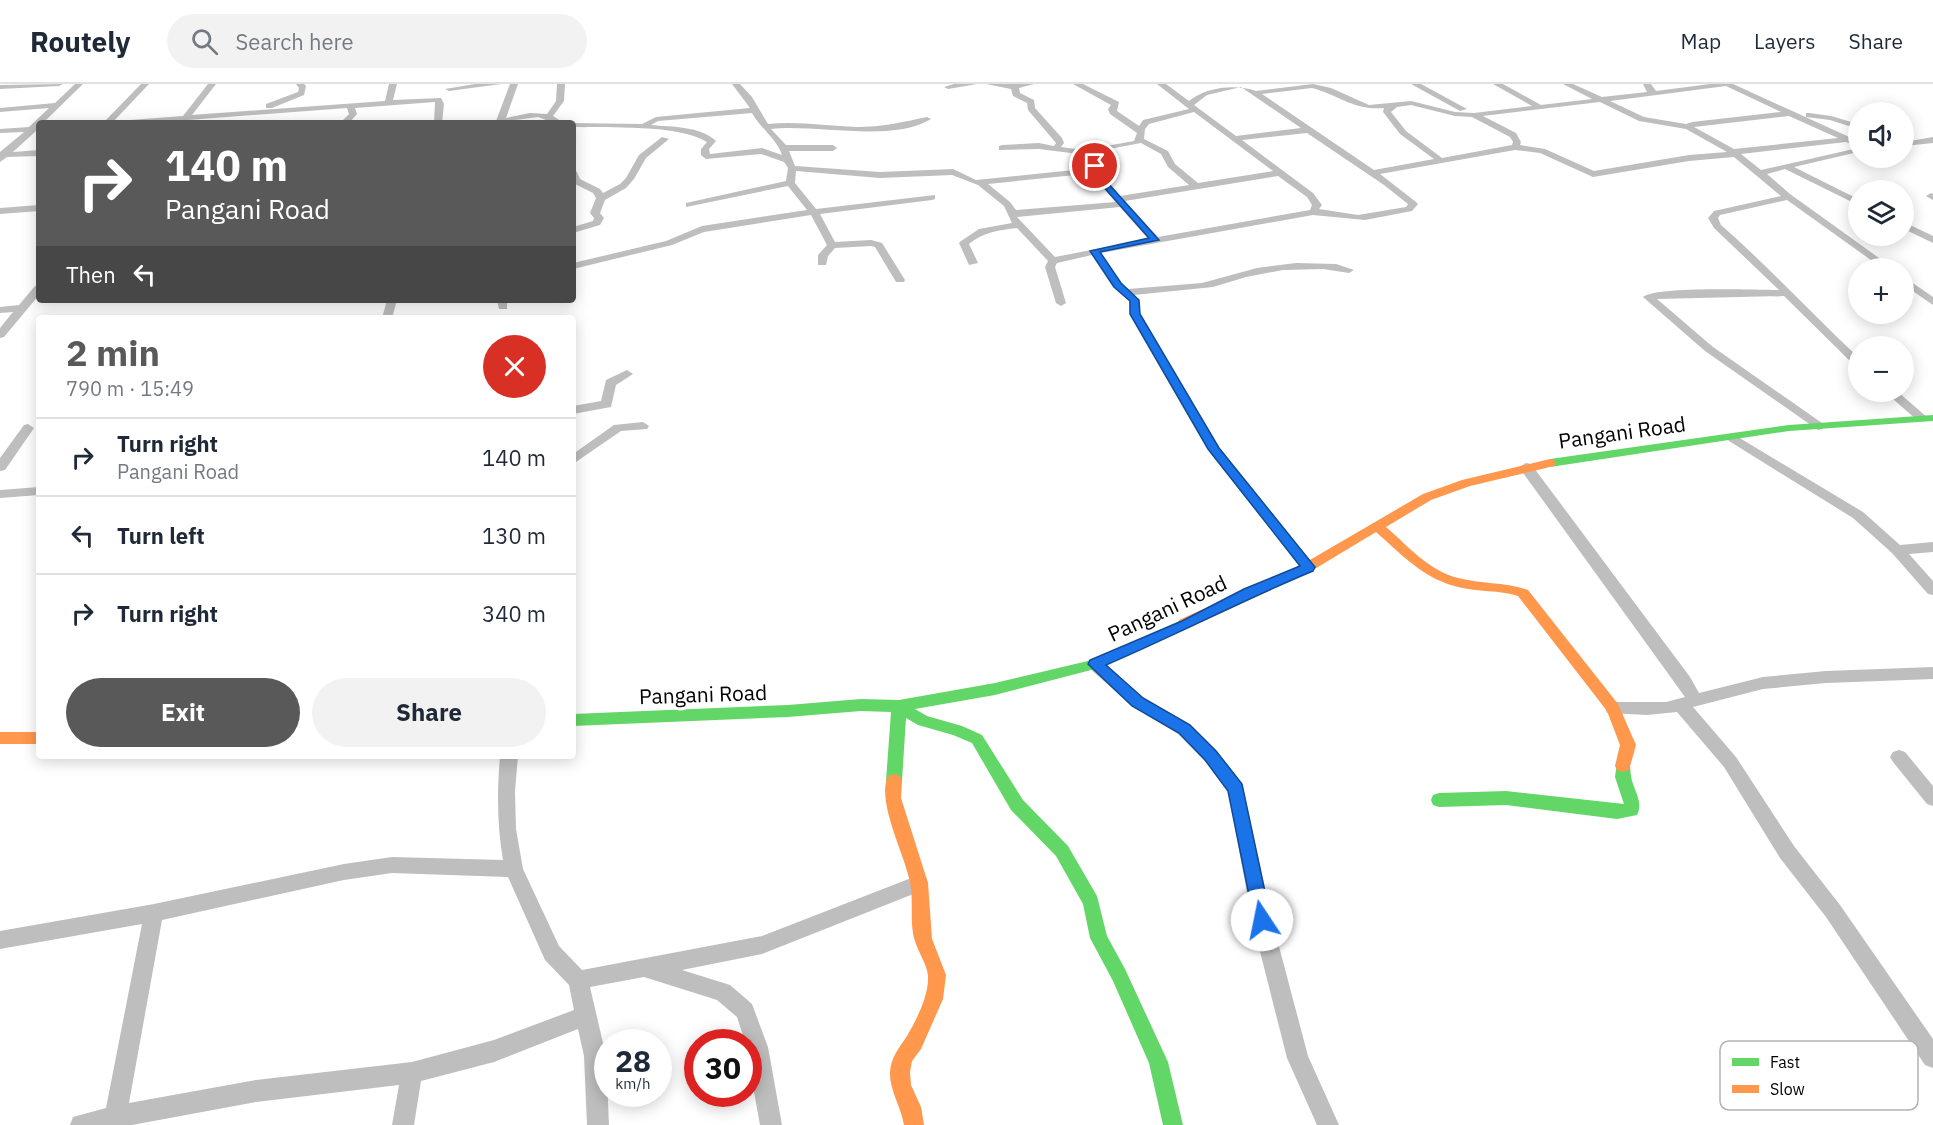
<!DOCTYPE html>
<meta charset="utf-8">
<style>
:root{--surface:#fff;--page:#f2f2f3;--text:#1f2937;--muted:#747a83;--line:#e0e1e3;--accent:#595959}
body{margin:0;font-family:"IBM Plex Sans",sans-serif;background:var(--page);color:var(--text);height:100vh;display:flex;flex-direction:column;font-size:22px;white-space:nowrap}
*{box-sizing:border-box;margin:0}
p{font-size:20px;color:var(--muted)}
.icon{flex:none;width:33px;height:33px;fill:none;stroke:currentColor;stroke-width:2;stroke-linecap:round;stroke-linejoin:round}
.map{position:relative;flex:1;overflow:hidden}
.panel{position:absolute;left:36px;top:231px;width:540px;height:444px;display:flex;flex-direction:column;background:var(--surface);border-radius:6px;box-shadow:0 3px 15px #0003}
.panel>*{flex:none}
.hud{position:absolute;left:36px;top:36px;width:540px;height:183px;border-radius:6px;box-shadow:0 3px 15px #0003;background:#595959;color:#fff;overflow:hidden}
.tools{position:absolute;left:1848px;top:18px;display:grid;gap:12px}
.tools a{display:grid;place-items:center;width:66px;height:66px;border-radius:50%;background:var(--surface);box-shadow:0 3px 15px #0003;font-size:30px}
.speed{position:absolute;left:594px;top:945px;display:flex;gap:12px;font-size:30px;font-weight:700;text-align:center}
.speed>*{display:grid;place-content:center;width:78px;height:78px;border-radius:50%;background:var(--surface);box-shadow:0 3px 15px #0003;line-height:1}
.speed small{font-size:15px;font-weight:400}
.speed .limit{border:9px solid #d22;background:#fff;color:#111}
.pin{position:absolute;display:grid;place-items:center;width:51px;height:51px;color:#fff;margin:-26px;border:3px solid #fff;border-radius:50%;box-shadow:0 2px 6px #0007}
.me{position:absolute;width:66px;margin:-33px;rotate:349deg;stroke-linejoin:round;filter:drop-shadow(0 0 4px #0008)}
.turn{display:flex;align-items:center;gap:21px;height:126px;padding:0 30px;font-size:27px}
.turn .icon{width:78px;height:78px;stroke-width:2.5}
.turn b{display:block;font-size:42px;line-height:51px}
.then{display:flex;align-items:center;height:57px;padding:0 30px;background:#0003;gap:12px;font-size:22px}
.round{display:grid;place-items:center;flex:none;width:63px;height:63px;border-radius:32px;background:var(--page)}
.headline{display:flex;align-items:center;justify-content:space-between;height:102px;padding:0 30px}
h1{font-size:36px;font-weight:700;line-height:45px;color:var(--accent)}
.cta{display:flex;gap:12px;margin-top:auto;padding:12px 30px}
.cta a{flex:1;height:69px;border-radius:36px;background:var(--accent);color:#fff;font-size:24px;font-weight:700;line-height:69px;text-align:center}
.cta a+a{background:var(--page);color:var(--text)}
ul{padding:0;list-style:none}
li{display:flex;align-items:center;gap:18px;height:78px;padding:0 30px;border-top:2px solid var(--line)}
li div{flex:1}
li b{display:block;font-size:22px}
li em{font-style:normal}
header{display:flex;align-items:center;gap:36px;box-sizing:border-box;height:84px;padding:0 30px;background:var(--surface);border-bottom:2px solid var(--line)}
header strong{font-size:28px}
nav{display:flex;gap:33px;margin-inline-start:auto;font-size:21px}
.search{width:420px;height:54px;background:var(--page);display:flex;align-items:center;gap:15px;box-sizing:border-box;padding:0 21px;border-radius:33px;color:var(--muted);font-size:22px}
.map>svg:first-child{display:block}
</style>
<header>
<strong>Routely</strong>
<div class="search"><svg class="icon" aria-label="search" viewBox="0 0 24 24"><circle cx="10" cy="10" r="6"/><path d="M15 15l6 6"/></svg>Search here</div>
<nav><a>Map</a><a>Layers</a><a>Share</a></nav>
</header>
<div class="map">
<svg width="1933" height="1041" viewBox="0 0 1933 1041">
<rect width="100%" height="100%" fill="#fff"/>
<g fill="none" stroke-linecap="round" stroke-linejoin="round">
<!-- street -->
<path fill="#bebebe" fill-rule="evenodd" d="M63,0L59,2L0,5V1Z
M75,0H83L43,39H39L36,47L13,68L39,66V72L7,73L0,78V68L24,48L0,49V45L29,43L49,24L0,28V24L55,19Z
M141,0H149L112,39H103Z
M208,0H216L192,31L385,17L389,0H397L393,16L441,14L444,20L442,39H434L435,18L355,24L357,30L349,39H340L349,30L347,24L188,36L185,39H179V37L113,39L117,37L183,32Z
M296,0H304L306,2L304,11L272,24H266V20L298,8L299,4Z
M475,0H501L449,7L445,5Z
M510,0H518L506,34L530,29L547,30L556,17L557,0H565L564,17L553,32L564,39H554L538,33L493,39L496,37Z
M732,0H740L752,13L768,40C798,37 827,42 857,43C881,43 904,38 927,33L931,35C893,59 816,40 771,45L786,61H833L837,64L833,67H789L795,82L880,88L953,85L976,96L1093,84L1087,71L1039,65L999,66V62L1002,61L1039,59L1054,62L1056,59L1028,26L1027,19L1013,12L1011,5L986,0H1034L1019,4L1020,9L1034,16L1035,24L1062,54L1064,59L1061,63L1084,66L1134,57L1137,49L1110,30L1108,25L1111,21L1073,0H1083L1119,18L1117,27L1139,42L1143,36L1189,25L1157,0H1166L1189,17C1206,3 1236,0 1256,7L1313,0L1331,4L1369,21L1411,17L1455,28L1474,29L1532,22L1493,0H1503L1541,21L1592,15L1563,0H1573L1602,13L1647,8L1643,0H1651L1656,7L1710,0H1733L1858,57V63L1846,58L1741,70L1761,86L1858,64V68L1794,83L1858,115V121L1785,85L1767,90L1790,110L1893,184H1882L1787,116L1720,131L1718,134L1721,141C1769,183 1812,230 1858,273V282L1854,281L1784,212L1657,215L1713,263L1822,339L1824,342L1822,345L1818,346L1705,267L1643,213C1657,202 1755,206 1779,206L1714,144L1708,134L1714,127L1781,112L1734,73L1689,77L1593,93L1540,69L1515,66L1380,90L1416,118L1418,120L1412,127L1365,136L1313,131L1101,169L1121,199L1128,205L1202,199L1257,184L1296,179L1336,180L1354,186L1349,189L1323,185L1283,186L1246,193L1213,203L1134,211L1139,216L1140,230L1219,363L1313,480L1315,483L1313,486H1303L1208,365L1130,230L1129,217L1113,203L1092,171L1057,179L1055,183L1066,219L1061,222L1056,219L1045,183L1048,177L1017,144C1000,146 983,148 969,160L978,179L969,181L959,159L961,157L979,145L1012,139L1004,122L978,101L952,91L880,94L796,87L795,99L816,125L935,111V115L932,116L820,130L835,158L871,156L882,159L905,196L904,198H896L875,163L871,162L835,164L828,172L826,181H818V171L827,161L811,131L704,148L672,161L573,185V179L666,157L702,142L807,126L788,102L686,123V119L786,97L788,84L784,78L761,70L706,75L701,71V65L707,58C678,40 608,44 573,43L571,39L642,40L656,33L750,24ZM1726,2L1781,28L1692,38L1686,40L1644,33L1610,17ZM1241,3L1301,44L1236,52L1194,21L1207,11ZM1312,4C1339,11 1354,27 1384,24L1383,28L1400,50L1434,75L1374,86L1262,10ZM1600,18L1639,37L1686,45L1727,68L1689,71L1594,87L1545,65L1520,61L1521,58L1516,49L1483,32ZM1411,21L1455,32L1472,33L1510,53L1513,58L1512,61L1442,74L1406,47L1391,28L1397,23ZM1194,28L1273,87L1198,99L1175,80L1168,67L1144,55L1145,45L1149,40ZM752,29C760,44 777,55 782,71L762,64L710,70L709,65L716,57C700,42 672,43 651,41L658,37ZM1789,32L1838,54L1734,65L1694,43ZM1307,49L1384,101L1408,120L1406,123L1358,131L1319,125L1322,121L1313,109L1242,56ZM1141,59L1161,70L1168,83L1189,101L1120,112L1108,98L1093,68ZM1095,89L1101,101L1116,118L1016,126L1010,118L988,100ZM1278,92L1307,113L1312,121L1310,126L1158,153L1125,117ZM1120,123L1148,155L1055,173L1017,133Z
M954,0H977L948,5L944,3Z
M1411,0H1421L1467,25L1460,27Z
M1809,29L1831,32L1858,40V45L1830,36L1806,33V29Z
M662,53L669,55L646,74L634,95L626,104L605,116L600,129L604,134L600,141L573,149V143L593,137L594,134L590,129L596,114L593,109L573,99V85L577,88L580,95L600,105L603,109L620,100L626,94L639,71Z
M1933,53V59L1904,62V58Z
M1931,109L1933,110V116L1926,112Z
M39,121V127L0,130V124Z
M1904,138L1933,152V159L1904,145Z
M1904,193L1933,213V221L1904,201Z
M39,201V211L4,253L0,254V244L13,228L0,229V223L19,221L35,202Z
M387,216H397L392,234H382Z
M497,216H507V225H499Z
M627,286L633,290L616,301L611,323L573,330V322L601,317L606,296Z
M1885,308H1898L1928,334L1926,337H1918Z
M643,338L649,342L647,345L621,347L573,380V370L614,341Z
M28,340L34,344L5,386L0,387V374L24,341Z
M1733,350L1863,428L1900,461L1933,458V468L1909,470L1933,497V511L1928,510L1892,469L1853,434L1729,357L1727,354Z
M1526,379L1531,380L1690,593L1699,609L1763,593L1826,587L1933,583V595L1826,599L1763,605L1693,623L1736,673L1794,762L1840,821L1933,955V984L1925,981L1826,833L1780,774L1724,683L1677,628L1647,631L1607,629L1605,624L1607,619L1613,618H1666L1685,613L1521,386L1519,383Z
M39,403V411L0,414V406Z
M1095,574L1101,576L1144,614L1190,640L1217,667L1242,699L1272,836L1308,972L1339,1041H1317L1287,974L1252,836L1228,706L1205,677L1178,650L1132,622L1089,584L1087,580L1089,576Z
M1899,666L1905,668L1933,702V722L1927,720L1893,678L1890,673L1893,668Z
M500,672H518L515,707L516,745L523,785L559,862L582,886L762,852L919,791L926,793L928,799L926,805L762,870L682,886L730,901L752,920L768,963L782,1041H760L748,975V958H745L737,933L717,916L644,893L590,903L606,972L609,1041H587L584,972L578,945L494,978L421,997L414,1041H392L399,1001L256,1018L132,1041H70L73,1033L106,1024L142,840L0,865V847L154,820L344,780L392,773L503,776C497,741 497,708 500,672ZM392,789L508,793L545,876L569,901L574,926L494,956L412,978L256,996L129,1019L162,836L344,796Z"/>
<!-- fast -->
<path fill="#63d668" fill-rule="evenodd" d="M1933,331V337L1789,347L1550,383L1544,379L1550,375L1789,341Z
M1184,535L1189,536L1191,540L1189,544L1095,585L995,611L915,625L927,632L962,642L982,651L1023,716L1068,762L1097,812L1107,852L1125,885L1168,978L1183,1041H1163L1149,979L1113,897L1090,854L1083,820L1056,772L1011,726L972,659L953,651L918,641L906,634L902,697L900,702L894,704L888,702L886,697L891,628L861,627L788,633L573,642V630L788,621L861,615L899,616L995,599L1092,576Z
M1623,676L1629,678C1631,683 1630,686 1631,692C1633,706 1644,717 1637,731L1617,735L1506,721L1439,723L1433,721L1431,716L1433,711L1439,709L1506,707L1624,720L1615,693L1617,678Z"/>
<!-- slow -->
<path fill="#ff974d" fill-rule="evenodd" d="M1550,375L1554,376L1556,379L1554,382L1470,402L1431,416L1386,443C1407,461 1429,487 1458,494C1481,500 1505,498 1528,506L1618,620L1636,661L1629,686L1623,688L1617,686L1615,682L1620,661L1607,627L1518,512C1499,506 1478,508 1458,503C1424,495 1401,470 1376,448L1313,486L1189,544L1184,545L1177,540L1179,536L1303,480L1423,410L1462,396Z
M0,648H39V660H0Z
M894,690L900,692L902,697L901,714L928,799L932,855L946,891L943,915L921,965L912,977L910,988L911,1001L921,1023L924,1041H904C901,1023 889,1005 890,988C891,973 899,964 907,952C917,935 929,911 928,892C927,880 918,868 915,857C909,839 914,817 910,798C905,771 876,717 888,692Z"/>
</g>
<!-- route -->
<path fill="#1a73e8" stroke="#114b97" stroke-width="1.5" d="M1092,81H1098L1107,98L1159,156L1100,168L1121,199L1139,216L1140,230L1219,364L1315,483L1313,487C1243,516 1176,551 1106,581L1143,614L1190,641L1216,667L1242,700L1271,836L1269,842L1262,844L1256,842L1254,836L1228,707L1205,676L1179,649L1132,622L1088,580L1090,576L1182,537L1244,505L1300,482L1208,365L1130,230V217L1114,203L1090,167L1149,154L1101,100Z"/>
<g text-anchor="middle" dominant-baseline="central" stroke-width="6" stroke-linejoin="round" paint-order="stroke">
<!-- street labels -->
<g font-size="21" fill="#000" stroke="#fff">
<text transform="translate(1622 348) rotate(-8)">Pangani Road</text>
<text transform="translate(1167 524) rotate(-25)">Pangani Road</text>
<text transform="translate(703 610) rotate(-2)">Pangani Road</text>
</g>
</g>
<!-- legend -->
<rect x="1720" y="957" width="198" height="69" rx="9" fill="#fff" stroke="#b2b2b2" stroke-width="1.5"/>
<rect x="1732" y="974" width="27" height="8" fill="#63d668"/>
<rect x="1732" y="1001" width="27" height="8" fill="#ff974d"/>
<g font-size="16" fill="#000">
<text x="1770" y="984">Fast</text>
<text x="1770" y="1011">Slow</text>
</g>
</svg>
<div class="tools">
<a><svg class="icon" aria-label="sound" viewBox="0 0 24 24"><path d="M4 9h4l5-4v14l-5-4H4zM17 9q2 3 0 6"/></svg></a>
<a><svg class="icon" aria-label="layers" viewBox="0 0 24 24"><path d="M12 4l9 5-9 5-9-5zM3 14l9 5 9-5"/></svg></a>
<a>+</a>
<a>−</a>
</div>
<div class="speed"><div>28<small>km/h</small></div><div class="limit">30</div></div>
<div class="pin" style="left:1095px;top:82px;background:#d93025"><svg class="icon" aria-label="arrive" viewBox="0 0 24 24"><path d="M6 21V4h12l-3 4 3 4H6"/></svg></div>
<svg class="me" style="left:1262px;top:836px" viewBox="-20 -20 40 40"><circle r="19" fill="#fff"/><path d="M0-13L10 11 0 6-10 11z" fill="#1a73e8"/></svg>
<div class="hud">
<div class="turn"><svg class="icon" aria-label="right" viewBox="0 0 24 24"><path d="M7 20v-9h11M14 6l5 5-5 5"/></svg><div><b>140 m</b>Pangani Road</div></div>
<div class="then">Then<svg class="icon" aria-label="left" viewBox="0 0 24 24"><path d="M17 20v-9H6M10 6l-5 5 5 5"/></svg></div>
</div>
<section class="panel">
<div class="headline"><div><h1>2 min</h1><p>790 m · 15:49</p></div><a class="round" style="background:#d93025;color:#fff"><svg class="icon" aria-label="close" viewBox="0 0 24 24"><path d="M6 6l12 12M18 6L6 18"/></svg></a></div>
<ul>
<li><svg class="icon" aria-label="right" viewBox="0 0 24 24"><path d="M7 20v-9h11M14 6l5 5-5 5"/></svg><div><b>Turn right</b><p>Pangani Road</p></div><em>140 m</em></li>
<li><svg class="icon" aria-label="left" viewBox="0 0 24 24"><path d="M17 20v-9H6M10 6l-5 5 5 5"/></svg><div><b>Turn left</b></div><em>130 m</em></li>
<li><svg class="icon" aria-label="right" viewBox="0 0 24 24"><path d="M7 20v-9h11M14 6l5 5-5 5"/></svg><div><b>Turn right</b></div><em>340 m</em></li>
</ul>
<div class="cta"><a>Exit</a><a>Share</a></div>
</section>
</div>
